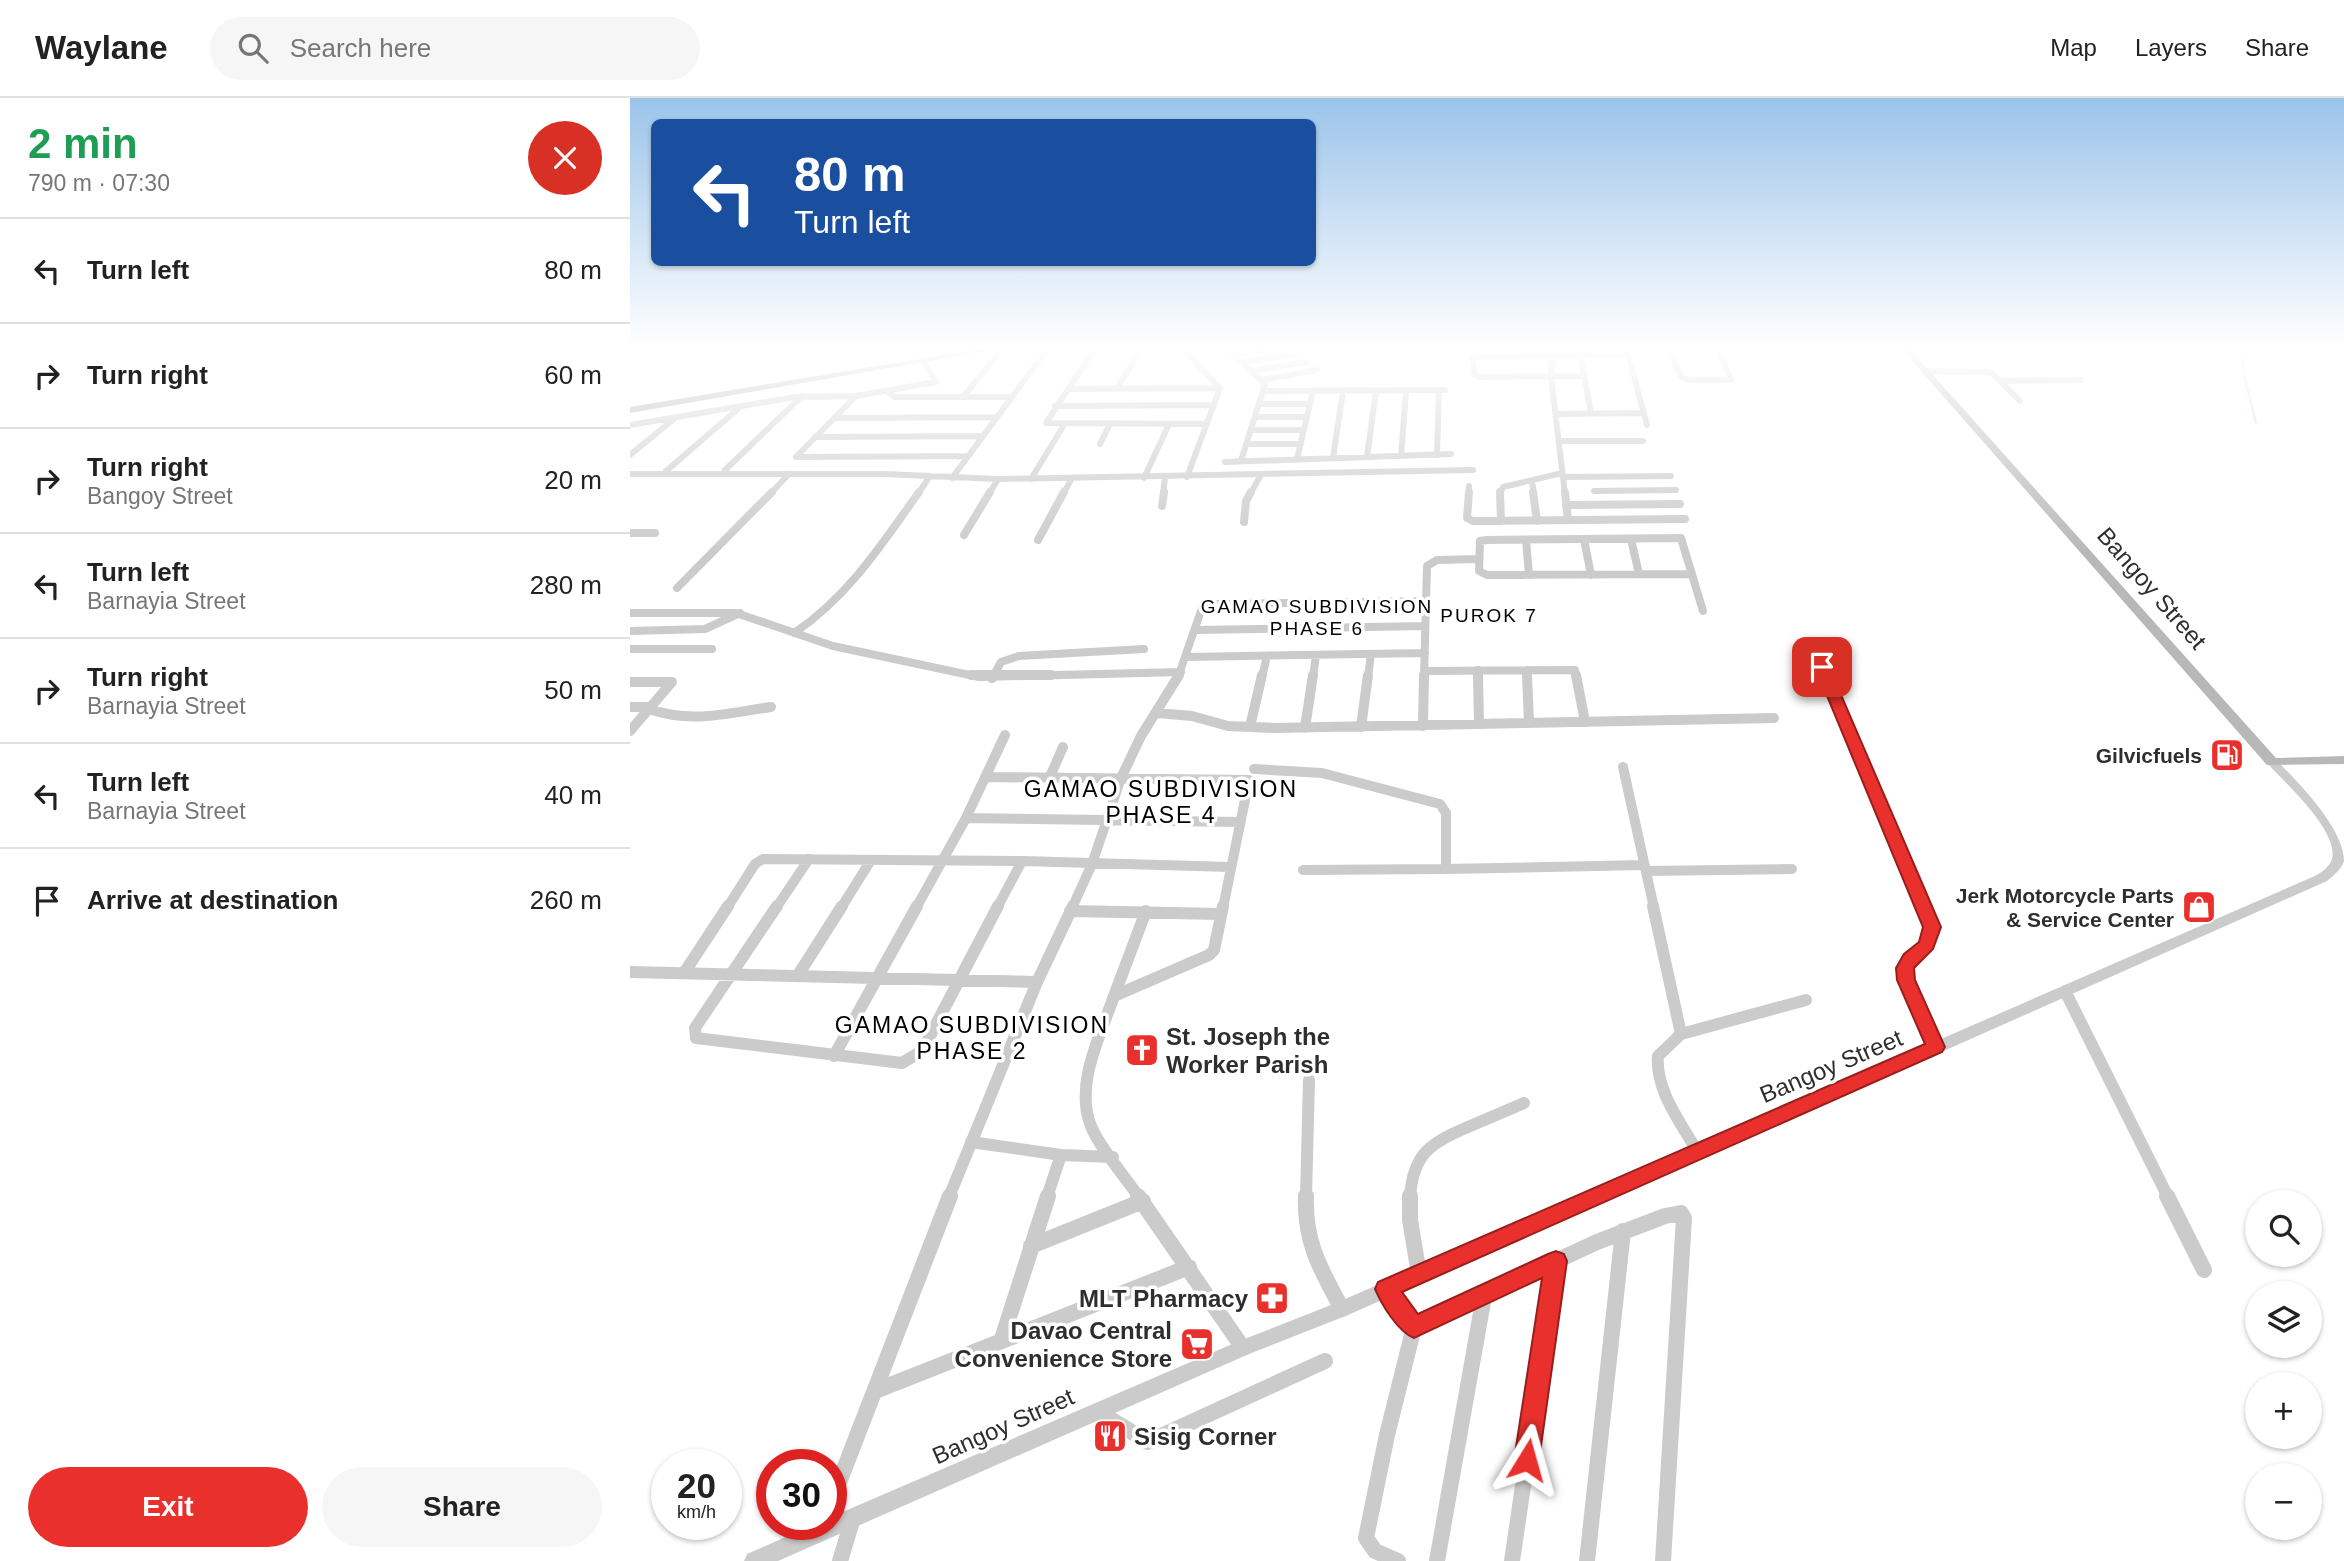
<!DOCTYPE html>
<meta charset="utf-8">
<style>
:root{--surface:#fff;--page:#f6f6f6;--text:#222;--muted:#767676;--line:#e0e0e0;--accent:#e9302d}
body{margin:0;font-family:Arial,sans-serif;background:var(--page);color:var(--text);height:100vh;display:flex;flex-direction:column;font-size:26px;white-space:nowrap}
*{box-sizing:border-box;margin:0}
p{font-size:23px;color:var(--muted)}
.icon{flex:none;width:38px;height:38px;fill:none;stroke:currentColor;stroke-width:2;stroke-linecap:round;stroke-linejoin:round}
.map{position:relative;flex:1;overflow:hidden}
.panel{display:flex;flex-direction:column;background:var(--surface);width:630px}
.panel>*{flex:none}
.hud{position:absolute;left:21px;top:21px;width:665px;height:147px;border-radius:10px;box-shadow:0 2px 5px #0004;background:#1a4fa0;color:#fff;overflow:hidden}
.controls{position:absolute;left:1615px;top:1092px;display:grid;gap:14px}
.controls a{display:grid;place-items:center;width:77px;height:77px;border-radius:50%;background:var(--surface);box-shadow:0 2px 5px #0004;font-size:35px}
.speed{position:absolute;left:21px;top:1351px;display:flex;gap:14px;font-size:35px;font-weight:700;text-align:center}
.speed>*{display:grid;place-content:center;width:91px;height:91px;border-radius:50%;background:var(--surface);box-shadow:0 2px 5px #0004;line-height:1}
.speed small{font-size:18px;font-weight:400}
.speed .limit{border:10px solid #d22;background:#fff;color:#111}
.pin{position:absolute;display:grid;place-items:center;width:60px;height:60px;color:#fff;margin:-30px;border-radius:14px;box-shadow:0 4px 10px #0006}
.me{position:absolute;width:77px;margin:-38px;rotate:8deg;stroke-linejoin:round;filter:drop-shadow(0 0 5px #0008)}
.turn{display:flex;align-items:center;gap:24px;height:147px;padding:0 28px;font-size:32px}
.turn .icon{width:91px;height:91px;stroke-width:2.5}
.turn b{display:block;font-size:49px;line-height:60px}
.round{display:grid;place-items:center;flex:none;width:74px;height:74px;border-radius:37px;background:var(--page)}
.head{display:flex;align-items:center;justify-content:space-between;height:119px;padding:0 28px}
h1{font-size:42px;font-weight:700;line-height:52px;color:#1e9e55}
.primary-button{display:flex;gap:14px;margin-top:auto;padding:14px 28px}
.primary-button a{flex:1;height:80px;border-radius:42px;background:var(--accent);color:#fff;font-size:28px;font-weight:700;line-height:80px;text-align:center}
.primary-button a+a{background:var(--page);color:var(--text)}
ul{padding:0;list-style:none}
li{display:flex;align-items:center;gap:21px;height:105px;padding:0 28px;border-top:2px solid var(--line)}
li div{flex:1}
li b{display:block;font-size:26px}
li em{font-style:normal}
header{display:flex;align-items:center;gap:42px;box-sizing:border-box;height:98px;padding:0 35px;background:var(--surface);border-bottom:2px solid var(--line)}
header strong{font-size:33px}
nav{display:flex;gap:38px;margin-inline-start:auto;font-size:24px}
.search{width:490px;height:63px;background:var(--page);display:flex;align-items:center;gap:18px;box-sizing:border-box;padding:0 24px;border-radius:38px;color:var(--muted);font-size:26px}
main{display:flex;flex:1;min-height:0}
.map>svg:first-child{display:block}
</style>
<header>
<strong>Waylane</strong>
<div class="search"><svg class="icon" aria-label="search" viewBox="0 0 24 24"><circle cx="10" cy="10" r="6"/><path d="M15 15l6 6"/></svg>Search here</div>
<nav><a>Map</a><a>Layers</a><a>Share</a></nav>
</header>
<main>
<section class="panel">
<div class="head"><div><h1>2 min</h1><p>790 m · 07:30</p></div><a class="round" style="background:#d93025;color:#fff"><svg class="icon" aria-label="close" viewBox="0 0 24 24"><path d="M6 6l12 12M18 6L6 18"/></svg></a></div>
<ul>
<li><svg class="icon" aria-label="left" viewBox="0 0 24 24"><path d="M17 20v-9H6M10 6l-5 5 5 5"/></svg><div><b>Turn left</b></div><em>80 m</em></li>
<li><svg class="icon" aria-label="right" viewBox="0 0 24 24"><path d="M7 20v-9h11M14 6l5 5-5 5"/></svg><div><b>Turn right</b></div><em>60 m</em></li>
<li><svg class="icon" aria-label="right" viewBox="0 0 24 24"><path d="M7 20v-9h11M14 6l5 5-5 5"/></svg><div><b>Turn right</b><p>Bangoy Street</p></div><em>20 m</em></li>
<li><svg class="icon" aria-label="left" viewBox="0 0 24 24"><path d="M17 20v-9H6M10 6l-5 5 5 5"/></svg><div><b>Turn left</b><p>Barnayia Street</p></div><em>280 m</em></li>
<li><svg class="icon" aria-label="right" viewBox="0 0 24 24"><path d="M7 20v-9h11M14 6l5 5-5 5"/></svg><div><b>Turn right</b><p>Barnayia Street</p></div><em>50 m</em></li>
<li><svg class="icon" aria-label="left" viewBox="0 0 24 24"><path d="M17 20v-9H6M10 6l-5 5 5 5"/></svg><div><b>Turn left</b><p>Barnayia Street</p></div><em>40 m</em></li>
<li><svg class="icon" aria-label="arrive" viewBox="0 0 24 24"><path d="M6 21V4h12l-3 4 3 4H6"/></svg><div><b>Arrive at destination</b></div><em>260 m</em></li>
</ul>
<div class="primary-button"><a>Exit</a><a>Share</a></div>
</section>
<div class="map">
<svg width="1714" height="1463" viewBox="0 0 1714 1463">
<rect width="100%" height="100%" fill="#fff"/>
<!-- green -->
<path fill="#e3ecdc" d="M75,249H152L145,255L67,254Z"/>
<g fill="none" stroke-linecap="round" stroke-linejoin="round">
<!-- stream -->
<path stroke="#c8dbec" stroke-width="2" d="M1612,249L1613,274L1626,325"/>
<!-- minor-far4 -->
<path stroke="#cbcbcb" stroke-width="6" d="M466,249L416,325L577,326
M551,249L590,290L557,379
M596,249L635,286L611,363
M1038,249L1051,279L1060,282H1101L1087,249
M923,251L921,279L935,396
M950,255L961,315
M604,256L651,249
M613,264L666,256
M622,273L676,264
M1296,273L1361,274L1390,303
M954,278L849,279L845,277L842,259L998,256L1017,327
M632,282L687,272
M1370,283L1451,282
M487,290L507,258V253L502,249
M438,291L590,290
M256,293L265,299H382
M633,293L815,292
M333,299L368,256L369,250
M629,306H680
M425,308L584,307
M926,316L1014,315
M625,319H677
M204,320L367,319
M0,327L165,299L226,298L306,284L293,263
M621,332H674
M185,339L353,338
M930,343H1013
M470,346L480,326
M616,346H671
M0,357L44,321
M807,357L809,292
M771,358L776,293
M166,359L338,358
M166,359L226,298
M737,359L746,293
M703,360L713,293
M667,361L683,293
M595,364L821,356
M95,372L172,298
M36,373L108,311
M0,376H255L368,381L843,372
M933,379L1041,378
M322,380L419,249
M514,380L539,326
M401,381L434,327
M902,383L904,396
M964,393L1046,392
M140,396L159,376
M288,396L300,378
M359,396L368,381
M433,396L442,380
M533,396L535,380
M620,396L631,377
M839,396V388
M870,396L873,389L932,375"/>
<!-- minor-far3 -->
<path stroke="#cbcbcb" stroke-width="8" d="M839,394L837,420L843,423L1055,421
M870,394L871,423
M903,394L907,423
M935,394L938,422
M936,407L1050,406
M532,408L534,394
M614,424L616,403L621,394
M0,435H25
M334,437L360,394
M954,441L961,477
M1001,441L1009,476
M408,442L434,394
M896,442L899,477
M1061,476L857,477L849,473L850,443L857,442L1051,440L1073,513
M47,490L142,394
M0,515H106L203,548L349,579
M565,532L795,528
M0,533L75,531L110,515
M164,535C218,499 252,446 289,394
M0,551H82
M556,559L795,555
M1192,569L1196,579
M848,572V579
M897,572V579
M796,573L945,572L946,579
M351,579L551,574
M363,579L371,564L389,558L514,551
M548,579L572,510L589,506L794,503
M632,579L637,558
M683,579L686,557
M738,579L741,556
M794,579L797,468L807,462L848,461"/>
<!-- minor-far2 -->
<path stroke="#cbcbcb" stroke-width="10" d="M341,577H421
M848,577L849,626
M897,577L899,625
M946,577L955,624
M1195,577L1294,810
M362,580L364,577
M0,584H42
M0,609H21
M19,611C63,626 97,615 141,609
M527,615L562,618L598,628L645,630L1144,620
M793,628L794,577
M620,629L632,577
M731,629L738,577
M675,630L683,577
M0,633L42,584
M993,669L1024,810
M624,671L692,675L810,706L816,715V771L1014,767
M355,679L619,682L593,810
M419,681L433,649
M336,720L610,724
M673,772L816,771
M1016,773L1162,771
M97,810L125,766L133,761L392,763L600,769
M146,810L179,761
M211,810L241,762
M286,810L336,720L375,637
M367,810L392,763
M442,810L462,766L491,680L511,638L549,577"/>
<!-- minor-far1 -->
<path stroke="#cbcbcb" stroke-width="12" d="M147,808L65,930L66,940L272,965L292,953L368,808
M1023,808L1051,936
M1293,808L1302,834C1297,848 1283,853 1279,866C1269,891 1295,927 1306,949
M440,813L591,816
M0,874L407,884
M54,875L98,808
M168,877L212,808
M1435,893L1538,1099
M484,898L516,813
M204,958L287,808
M341,1044L431,1057L483,1059
M1067,1053C1051,1025 1025,992 1028,958L1051,936L1176,902
M319,1099L407,884L443,808
M417,1099L431,1057
M509,1099C496,1080 469,1049 461,1028C444,987 471,936 484,898L579,857L584,852L593,808
M676,1099L679,982
M780,1099C783,1056 800,1045 838,1029C857,1021 875,1013 894,1005"/>
<!-- minor -->
<path stroke="#cbcbcb" stroke-width="16" d="M508,1098L613,1250
M676,1098C674,1144 691,1172 712,1211
M780,1098V1122L789,1176
M1537,1098L1574,1172
M401,1148L513,1103
M756,1191L784,1229L757,1337L736,1440L745,1453L768,1463
M784,1229L967,1144L1035,1118L1051,1115L1054,1120L1033,1463
M372,1241L418,1098
M245,1293L559,1169
M467,1313L518,1344L695,1263
M201,1405L320,1098
M210,1463L223,1420
M807,1463L854,1198
M882,1463L926,1163
M957,1463L993,1133"/>
<!-- tertiary -->
<path fill="#cbcbcb" fill-rule="evenodd" d="M1642,661L1646,662C1667,683 1714,730 1714,763C1712,771 1703,778 1697,783L718,1217L619,1256L148,1463H114L117,1456L185,1426H201V1419L607,1244L706,1205L1687,777C1693,773 1700,768 1702,761C1709,733 1656,686 1638,666L1636,664L1638,662Z"/>
<!-- secondary -->
<path fill="#b8b8b8" fill-rule="evenodd" d="M1270,249H1278L1646,660L1714,658V666L1637,667Z"/>
<!-- primary -->
<path fill="#a6a6a6" fill-rule="evenodd" d="M362,249H380L0,315V309Z"/>
</g>
<!-- sky -->
<linearGradient id="sky" x2="0" y2="1"><stop stop-color="#9bc4ea"/><stop offset="0.55" stop-color="#fff"/><stop offset="1" stop-color="#fff" stop-opacity="0"/></linearGradient>
<rect width="1714" height="454" fill="url(#sky)"/>
<!-- route -->
<path fill="#e9302d" stroke="#971f1d" stroke-width="2" d="M1192,565L1199,569L1311,829L1303,851L1284,870L1285,882L1315,949L1312,954L772,1194L788,1216L918,1156L926,1153L934,1156L937,1163L909,1362L906,1371L897,1374L888,1371L884,1362L912,1180L784,1240C768,1234 752,1207 745,1191L748,1184L1295,946L1267,882L1266,870L1274,856L1289,844L1293,829L1185,569Z"/>
<!-- icons -->
<defs>
<g id="fuel-square" transform="scale(1.75)"><rect x="-9" y="-9" width="18" height="18" rx="4" fill="#e9302d" stroke="#fff"/><path d="M-5.5-6h7V0h2V4h1.3V-2.5L3-4.5l.8-.8L6-3V5H2.5V1h-1V6h-7ZM-4.2-4.7v3.2H.2V-4.7Z" fill="#fff"/></g>
<g id="shop-square" transform="scale(1.75)"><rect x="-9" y="-9" width="18" height="18" rx="4" fill="#e9302d" stroke="#fff"/><path d="M-5-2.5h2.3a2.7 3.5 0 0 1 5.4 0H5L5.5 6h-11ZM-1.5-2.5h3a1.5 2.3 0 0 0-3 0Z" fill="#fff"/></g>
<g id="church-square" transform="scale(1.75)"><rect x="-9" y="-9" width="18" height="18" rx="4" fill="#e9302d" stroke="#fff"/><path d="M-1.2-6h2.4v3.5h3.3v2.4h-3.3V6h-2.4V-.1h-3.3v-2.4h3.3Z" fill="#fff"/></g>
<g id="pharmacy-square" transform="scale(1.75)"><rect x="-9" y="-9" width="18" height="18" rx="4" fill="#e9302d" stroke="#fff"/><path d="M-2-6h4v4h4v4h-4v4h-4v-4h-4v-4h4Z" fill="#fff"/></g>
<g id="supermarket-square" transform="scale(1.75)"><rect x="-9" y="-9" width="18" height="18" rx="4" fill="#e9302d" stroke="#fff"/><path d="M-6-5.5h2.5l.6 2H6L4.5 2H-2.5L-4.4-4H-6ZM-1.5 3.2a1.3 1.3 0 1 0 .1 0ZM3 3.2a1.3 1.3 0 1 0 .1 0Z" fill="#fff"/></g>
<g id="restaurant-square" transform="scale(1.75)"><rect x="-9" y="-9" width="18" height="18" rx="4" fill="#e9302d" stroke="#fff"/><path d="M-5-6h1v4h1v-4h1v4h1v-4h1v5L-1.5 .5V6h-2V.5L-5-1ZM5-6V6H3V1.5H1.5Q1.5-4 5-6Z" fill="#fff"/></g>
</defs>
<g fill-rule="evenodd">
<use href="#fuel-square" x="1597" y="657"/>
<use href="#shop-square" x="1569" y="809"/>
<use href="#church-square" x="512" y="952"/>
<use href="#pharmacy-square" x="642" y="1200"/>
<use href="#supermarket-square" x="567" y="1246"/>
<use href="#restaurant-square" x="480" y="1338"/>
</g>
<g text-anchor="middle" dominant-baseline="central" stroke-width="7" stroke-linejoin="round" paint-order="stroke">
<!-- far-neighbourhood labels -->
<g font-size="19" letter-spacing="2" fill="#000" stroke="#fff">
<text x="687" y="508">GAMAO SUBDIVISION<tspan x="687" dy="22">PHASE 6</tspan></text>
<text x="859" y="517">PUROK 7</text>
</g>
<!-- poi labels -->
<g font-size="21" font-weight="bold" fill="#2e2e2e" stroke="#fff" text-anchor="end">
<text x="1572" y="657">Gilvicfuels</text>
<text x="1544" y="797">Jerk Motorcycle Parts<tspan x="1544" dy="24">&amp; Service Center</tspan></text>
</g>
<!-- neighbourhood labels -->
<g font-size="23" letter-spacing="2" fill="#000" stroke="#fff">
<text x="531" y="691">GAMAO SUBDIVISION<tspan x="531" dy="26">PHASE 4</tspan></text>
<text x="342" y="927">GAMAO SUBDIVISION<tspan x="342" dy="26">PHASE 2</tspan></text>
</g>
<!-- near-street labels -->
<g font-size="24" fill="#2e2e2e" stroke="#fff">
<text transform="translate(1522 490) rotate(49)">Bangoy Street</text>
<text transform="translate(1201 968) rotate(-23)">Bangoy Street</text>
<text transform="translate(373 1328) rotate(-24)">Bangoy Street</text>
</g>
<!-- near-poi labels -->
<g font-size="24" font-weight="bold" fill="#2e2e2e" stroke="#fff" text-anchor="start">
<text x="536" y="938">St. Joseph the<tspan x="536" dy="28">Worker Parish</tspan></text>
<text x="618" y="1200" text-anchor="end">MLT Pharmacy</text>
<text x="542" y="1232" text-anchor="end">Davao Central<tspan x="542" dy="28">Convenience Store</tspan></text>
<text x="504" y="1338">Sisig Corner</text>
</g>
</g>
</svg>
<div class="controls">
<a><svg class="icon" aria-label="search" viewBox="0 0 24 24"><circle cx="10" cy="10" r="6"/><path d="M15 15l6 6"/></svg></a>
<a><svg class="icon" aria-label="layers" viewBox="0 0 24 24"><path d="M12 4l9 5-9 5-9-5zM3 14l9 5 9-5"/></svg></a>
<a>+</a>
<a>−</a>
</div>
<div class="speed"><div>20<small>km/h</small></div><div class="limit">30</div></div>
<div class="pin" style="left:1192px;top:569px;background:#d93025"><svg class="icon" aria-label="arrive" viewBox="0 0 24 24"><path d="M6 21V4h12l-3 4 3 4H6"/></svg></div>
<svg class="me" style="left:897px;top:1362px" viewBox="-20 -20 40 40"><path d="M0-17L14 15 0 8-14 15z" fill="#e9302d" stroke="#fff" stroke-width="4"/></svg>
<div class="hud">
<div class="turn"><svg class="icon" aria-label="left" viewBox="0 0 24 24"><path d="M17 20v-9H6M10 6l-5 5 5 5"/></svg><div><b>80 m</b>Turn left</div></div>
</div>
</div>
</main>
